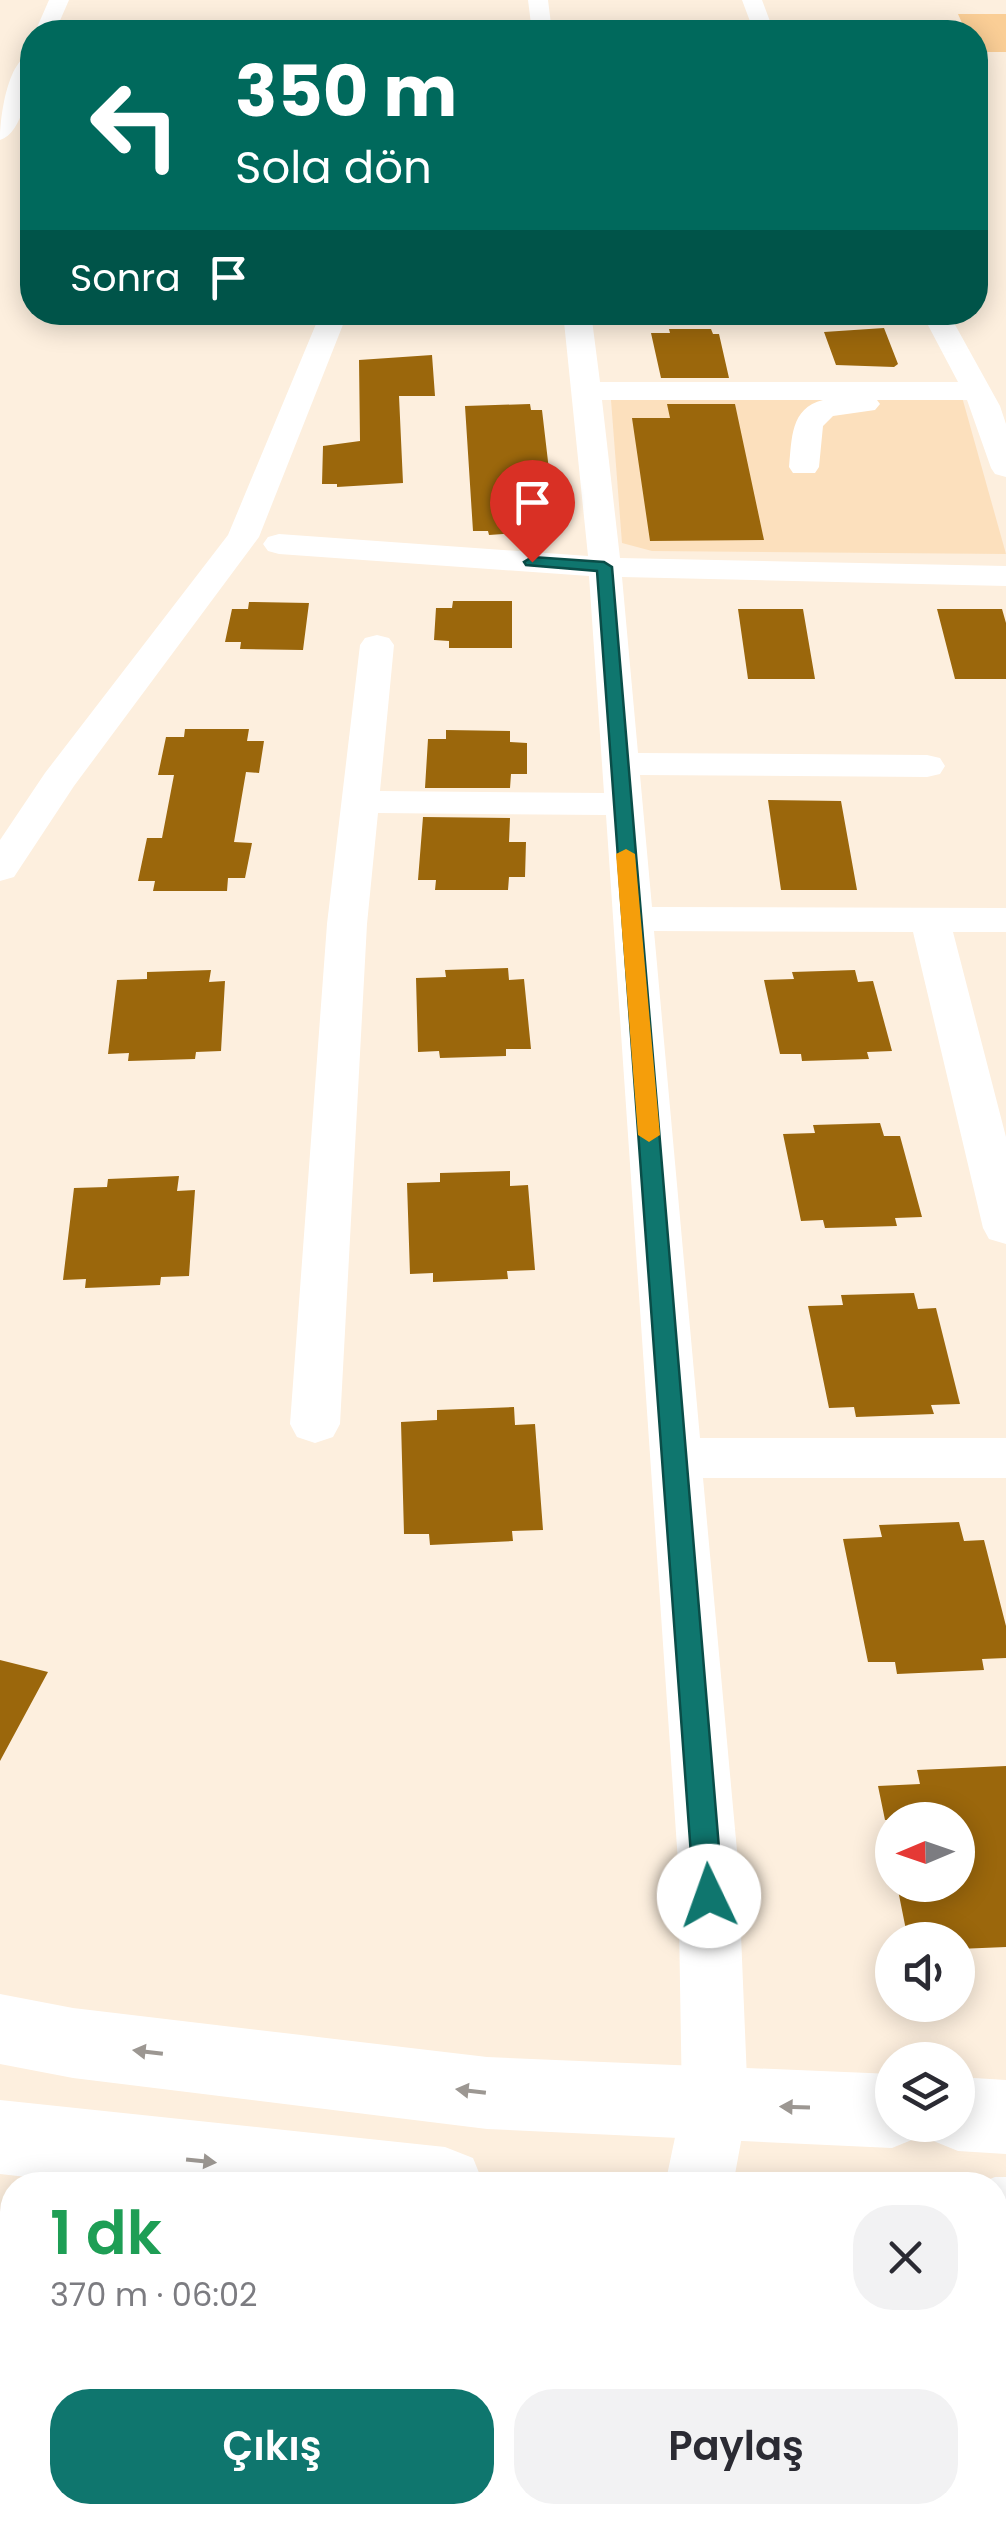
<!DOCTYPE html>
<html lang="tr">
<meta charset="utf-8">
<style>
:root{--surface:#fff;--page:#f2f2f3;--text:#2b2b33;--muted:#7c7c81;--accent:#0f766e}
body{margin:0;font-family:Poppins,sans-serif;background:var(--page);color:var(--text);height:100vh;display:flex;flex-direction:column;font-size:38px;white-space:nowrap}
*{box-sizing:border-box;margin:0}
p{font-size:32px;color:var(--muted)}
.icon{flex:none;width:55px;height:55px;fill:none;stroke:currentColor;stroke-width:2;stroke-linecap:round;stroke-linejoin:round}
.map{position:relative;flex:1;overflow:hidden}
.sheet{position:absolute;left:0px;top:2172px;width:1008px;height:352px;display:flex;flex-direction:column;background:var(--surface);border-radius:40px 40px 0 0;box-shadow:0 5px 25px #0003}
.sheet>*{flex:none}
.guide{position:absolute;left:20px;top:20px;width:968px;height:305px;border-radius:40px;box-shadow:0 5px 25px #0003;background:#00695c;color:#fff;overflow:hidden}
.needle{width:65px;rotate:268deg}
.controls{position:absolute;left:875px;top:1802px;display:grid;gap:20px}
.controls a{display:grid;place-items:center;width:100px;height:100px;border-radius:50%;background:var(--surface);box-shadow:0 5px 25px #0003;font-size:50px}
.pin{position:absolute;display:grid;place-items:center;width:85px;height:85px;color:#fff;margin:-102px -42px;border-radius:50% 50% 50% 0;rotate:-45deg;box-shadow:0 0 10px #0007}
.pin .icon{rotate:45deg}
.me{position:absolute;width:110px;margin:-55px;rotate:357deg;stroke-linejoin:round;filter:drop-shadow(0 0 8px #0008)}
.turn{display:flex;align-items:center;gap:35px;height:210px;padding:0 50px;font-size:45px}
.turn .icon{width:130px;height:130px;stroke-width:2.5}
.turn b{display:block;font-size:70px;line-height:85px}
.then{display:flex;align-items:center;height:95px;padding:0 50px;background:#0003;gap:20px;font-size:38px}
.round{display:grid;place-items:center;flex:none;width:105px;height:105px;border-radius:40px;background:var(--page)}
.overview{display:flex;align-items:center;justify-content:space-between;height:170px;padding:0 50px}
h1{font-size:60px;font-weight:600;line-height:75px;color:#1e9e55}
.primary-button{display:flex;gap:20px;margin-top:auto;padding:20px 50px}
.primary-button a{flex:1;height:115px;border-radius:40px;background:var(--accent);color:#fff;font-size:40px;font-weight:600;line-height:115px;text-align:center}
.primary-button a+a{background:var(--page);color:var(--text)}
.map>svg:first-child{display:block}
</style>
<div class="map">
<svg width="1006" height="2523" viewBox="0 0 1006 2523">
<rect width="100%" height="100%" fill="#fdefde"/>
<!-- built -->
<path fill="#fce0bd" d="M962,397L1006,554L652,551L622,543L611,400Z"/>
<!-- green -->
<path fill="#face96" d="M958,14H1006V52H975V32H966Z"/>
<!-- building -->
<path fill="#9b670c" d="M884,328L898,364L894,367L836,365L824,332Z
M669,329H711L713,334H719L729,378H661L651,333H670Z
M432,355L435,396H399L403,483L337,487V484H322L323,446L360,441L359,360Z
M530,404L531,410H542L556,530L489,535L488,531H473L465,406Z
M667,404H735L764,540L650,541L632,418H670Z
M453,601H512V648H449V641L434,640L436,608H452Z
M249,602L309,603L303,650L240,649L241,642H225L232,609H248Z
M738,609H803L815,679H748Z
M937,609H1002L1006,623V679H955Z
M185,729H249L247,741H264L259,773L246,772L234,842L252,843L245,878H228L227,891H153L155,881H138L147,838H162L174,775H158L166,737H184Z
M446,730L510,731V742L527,743V774H511L510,788H425L428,739H446Z
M768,800L841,801L857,890H781Z
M423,817L510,818L509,842H526L525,877H509L508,890H435L436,880H418Z
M508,968L509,980L524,979L531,1049H506V1056L440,1058L439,1051L418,1052L416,978L446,977L445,970Z
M211,970L209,982L225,981L221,1051L196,1052L195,1059L128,1061L129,1053L108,1054L117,980L147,979V972Z
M855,970L858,982L873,981L892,1051L867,1052L869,1059L802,1061L801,1054H780L764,980L794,979L792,972Z
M880,1123L884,1136H900L922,1217L895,1218L897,1226L825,1228L823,1220L801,1221L783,1134L815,1133L813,1125Z
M510,1171V1186L528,1185L535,1270L507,1271L508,1279L433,1282V1273L410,1274L407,1183L440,1182V1173Z
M179,1176L177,1191L195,1190L189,1276L161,1277L160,1285L85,1288L86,1279L63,1280L74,1188L107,1187L108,1179Z
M914,1293L918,1309L936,1308L960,1404L931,1405L934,1414L856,1417L854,1407L829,1408L808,1306L843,1305L841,1295Z
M514,1407L515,1425L535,1424L543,1530L512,1531L513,1541L430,1545L429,1534H404L401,1422L437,1420V1410Z
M959,1522L964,1541L984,1540L1006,1626V1658L982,1659L984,1670L897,1674L895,1662H868L843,1539L882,1537L879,1525Z
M0,1660L48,1672L0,1761Z
M1006,1766V1947L958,1949V1940H908L897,1885H958V1820H885L878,1786L920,1784L917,1770Z"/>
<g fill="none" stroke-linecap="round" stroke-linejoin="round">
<!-- minor -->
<path fill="#fff" fill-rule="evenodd" d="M49,0H69L55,32H35Z
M528,0H548L552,32H532Z
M742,0H762L774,32H754Z
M32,53C33,75 24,134 0,140C0,118 7,60 32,53Z
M321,312H348L259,537L74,786L14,877L0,881V840L45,773L228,535Z
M563,312H591L600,382H958L921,312H948L1000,406L1006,424V477L995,474L991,468L967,400H877L880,404L875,410L833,416L823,426L819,467L815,473H793L789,467C792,439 790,408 823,400H602L620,558L1006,566V586L622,577L638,753L927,755L940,758L945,766L940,774L927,777L640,775L652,907L1006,908V932H953L1006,1137V1244L989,1239L983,1228L913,932L654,931L700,1438H1006V1478H703L738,1862L748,2104L733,2185H665L682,2104L678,1862L606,815L378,813L367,924L340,1424L333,1437L315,1443L297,1437L290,1424L327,924L360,645L365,638L377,635L389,638L394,645L380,791L604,793L589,576L279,554L268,551L263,544L268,537L279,534L588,556Z
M619,312H815L818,316L804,324H630L620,322Z
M601,2512H675L673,2523H599Z"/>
<!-- major -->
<path fill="#fff" fill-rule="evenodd" d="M0,1994L73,2008L487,2057L892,2074V2125H924L919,2137L892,2148L487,2129L73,2078L0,2064Z
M958,2077L1006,2080V2154L958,2151L931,2140L925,2125H958Z
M0,2100L445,2147L473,2158L484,2185H98L0,2174Z
M995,2177H1006V2255H995V2185H975Z"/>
</g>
<!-- one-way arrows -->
<defs><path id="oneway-solid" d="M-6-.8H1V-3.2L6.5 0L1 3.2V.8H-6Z" transform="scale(2.5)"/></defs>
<g fill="#9c9792">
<use href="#oneway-solid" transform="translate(148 2052) rotate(-173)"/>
<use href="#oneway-solid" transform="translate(471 2091) rotate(-173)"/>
<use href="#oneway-solid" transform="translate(795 2107) rotate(-178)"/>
<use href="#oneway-solid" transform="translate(201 2161) rotate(6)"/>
</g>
<!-- route -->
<path fill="#0f766e" stroke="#0a4d48" stroke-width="2.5" d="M532,557L604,562L612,567L723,1896L719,1905L709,1909L698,1905L694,1896L597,571L526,565L524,562Z"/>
<!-- slow -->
<path fill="#f59e0b" d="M626,849L635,854L660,1135L649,1142L638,1135L616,854Z"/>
</svg>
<div class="controls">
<a><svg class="needle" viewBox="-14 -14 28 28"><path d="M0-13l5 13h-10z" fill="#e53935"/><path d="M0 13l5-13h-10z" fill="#7c7c81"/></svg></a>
<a><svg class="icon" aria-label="sound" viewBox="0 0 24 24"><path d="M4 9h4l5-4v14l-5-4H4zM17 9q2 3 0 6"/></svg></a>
<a><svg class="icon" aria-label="layers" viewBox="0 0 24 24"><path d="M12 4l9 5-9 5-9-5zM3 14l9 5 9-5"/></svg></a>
</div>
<div class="pin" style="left:532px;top:562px;background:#d93025"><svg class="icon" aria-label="arrive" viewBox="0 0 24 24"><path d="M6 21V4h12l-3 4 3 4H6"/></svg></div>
<svg class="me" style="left:709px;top:1896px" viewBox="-20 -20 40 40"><circle r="19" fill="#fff"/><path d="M0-13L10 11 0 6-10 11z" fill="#0f766e"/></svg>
<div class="guide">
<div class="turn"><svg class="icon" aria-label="left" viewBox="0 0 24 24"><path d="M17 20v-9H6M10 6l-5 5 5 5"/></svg><div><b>350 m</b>Sola dön</div></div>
<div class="then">Sonra<svg class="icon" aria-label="arrive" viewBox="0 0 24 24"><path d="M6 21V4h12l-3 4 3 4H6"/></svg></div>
</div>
<section class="sheet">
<div class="overview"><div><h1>1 dk</h1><p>370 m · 06:02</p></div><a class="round"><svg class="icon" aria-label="close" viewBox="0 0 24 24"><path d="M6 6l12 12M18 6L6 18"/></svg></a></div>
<div class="primary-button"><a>Çıkış</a><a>Paylaş</a></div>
</section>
</div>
